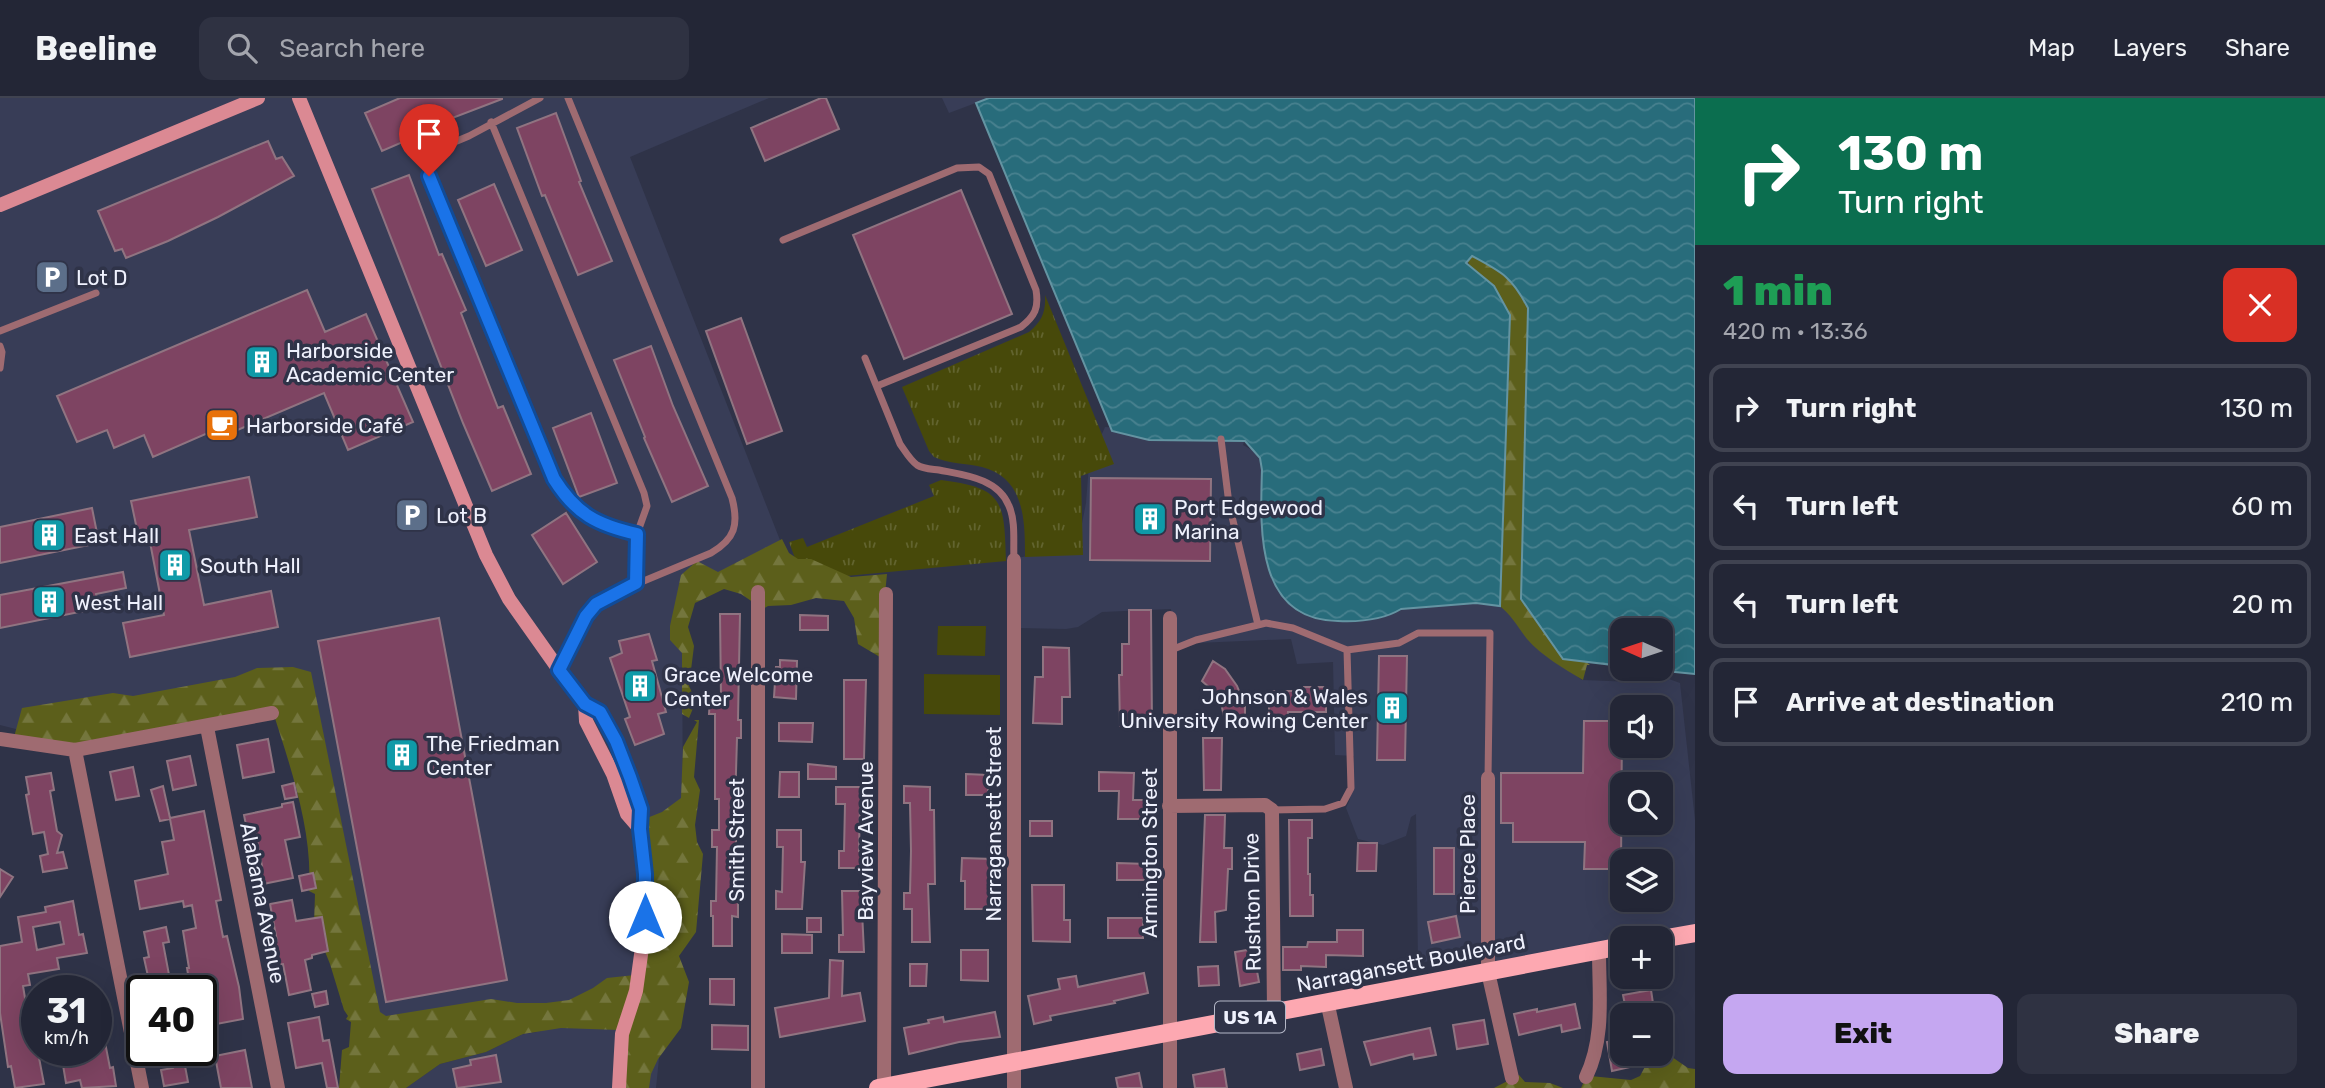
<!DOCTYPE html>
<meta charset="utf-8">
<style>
:root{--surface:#232636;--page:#2f3242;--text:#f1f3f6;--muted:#a3a5ad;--line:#404351;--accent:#c5a7f1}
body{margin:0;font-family:Rubik,sans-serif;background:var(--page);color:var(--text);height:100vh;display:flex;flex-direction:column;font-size:26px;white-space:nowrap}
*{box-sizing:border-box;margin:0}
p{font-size:23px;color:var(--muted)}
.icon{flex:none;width:38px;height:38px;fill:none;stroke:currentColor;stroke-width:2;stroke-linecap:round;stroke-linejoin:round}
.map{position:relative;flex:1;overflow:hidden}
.side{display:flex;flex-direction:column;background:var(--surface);width:630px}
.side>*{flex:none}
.banner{background:#0b6e4f;color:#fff;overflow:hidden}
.needle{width:46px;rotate:273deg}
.fabs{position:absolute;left:1610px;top:520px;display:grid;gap:14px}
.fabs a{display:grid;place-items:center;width:63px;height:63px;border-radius:14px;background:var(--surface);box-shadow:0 7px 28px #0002,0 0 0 2px var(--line);font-size:35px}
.speed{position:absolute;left:21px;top:877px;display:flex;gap:14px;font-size:35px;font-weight:700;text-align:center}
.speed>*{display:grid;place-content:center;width:91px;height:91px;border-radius:50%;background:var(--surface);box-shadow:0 7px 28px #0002,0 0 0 2px var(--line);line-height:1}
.speed small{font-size:18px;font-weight:400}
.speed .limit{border:4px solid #111;border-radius:10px;background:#fff;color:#111}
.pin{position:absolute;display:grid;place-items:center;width:60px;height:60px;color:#fff;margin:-72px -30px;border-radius:50% 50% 50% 0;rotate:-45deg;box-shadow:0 0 7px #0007}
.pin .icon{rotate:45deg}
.me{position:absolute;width:77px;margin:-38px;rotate:0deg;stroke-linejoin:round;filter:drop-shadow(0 0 5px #0008)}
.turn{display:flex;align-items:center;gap:24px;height:147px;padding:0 28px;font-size:32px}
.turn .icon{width:91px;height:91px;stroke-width:2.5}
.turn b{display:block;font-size:49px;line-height:60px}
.round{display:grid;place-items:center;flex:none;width:74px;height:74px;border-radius:14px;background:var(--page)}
.head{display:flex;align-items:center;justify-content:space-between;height:119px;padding:0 28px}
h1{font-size:42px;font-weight:800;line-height:52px;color:#1e9e55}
.cta{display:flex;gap:14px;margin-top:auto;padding:14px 28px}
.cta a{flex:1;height:80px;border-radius:14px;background:var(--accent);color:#111;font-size:28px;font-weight:800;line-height:80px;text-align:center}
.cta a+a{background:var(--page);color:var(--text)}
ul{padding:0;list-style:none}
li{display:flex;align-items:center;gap:21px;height:88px;margin:0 14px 10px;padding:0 14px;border:4px solid var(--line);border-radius:14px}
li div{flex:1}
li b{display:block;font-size:26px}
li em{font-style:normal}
header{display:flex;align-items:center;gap:42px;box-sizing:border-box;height:98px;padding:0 35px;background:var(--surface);border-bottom:2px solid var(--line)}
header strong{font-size:33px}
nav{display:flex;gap:38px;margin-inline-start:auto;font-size:24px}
.search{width:490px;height:63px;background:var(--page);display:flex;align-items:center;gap:18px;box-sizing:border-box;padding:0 24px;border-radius:14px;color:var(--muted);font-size:26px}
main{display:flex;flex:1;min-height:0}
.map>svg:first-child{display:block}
</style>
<header>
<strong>Beeline</strong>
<div class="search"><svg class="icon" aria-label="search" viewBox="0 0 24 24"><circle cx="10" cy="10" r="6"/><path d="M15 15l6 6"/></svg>Search here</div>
<nav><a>Map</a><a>Layers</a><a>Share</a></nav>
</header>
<main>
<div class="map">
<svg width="1695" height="990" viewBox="0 0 1695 990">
<defs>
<pattern id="grass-tufts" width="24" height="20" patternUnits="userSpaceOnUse" patternTransform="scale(1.75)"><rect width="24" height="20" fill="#47490a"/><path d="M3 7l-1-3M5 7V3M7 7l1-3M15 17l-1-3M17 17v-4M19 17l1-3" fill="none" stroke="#62642f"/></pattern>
<pattern id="forest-firs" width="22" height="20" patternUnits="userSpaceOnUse" patternTransform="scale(1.75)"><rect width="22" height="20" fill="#5c5f1b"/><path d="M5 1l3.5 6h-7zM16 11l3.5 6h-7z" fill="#74763d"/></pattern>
<pattern id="water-waves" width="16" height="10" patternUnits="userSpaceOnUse" patternTransform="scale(1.75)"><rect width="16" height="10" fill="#286c7b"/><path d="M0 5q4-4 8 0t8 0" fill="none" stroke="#48818f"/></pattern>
</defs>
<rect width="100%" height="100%" fill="#2f3348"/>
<!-- built -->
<path fill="#383d57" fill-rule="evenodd" d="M0,0H769L630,59L796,483L700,485L682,524L683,726L656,990H406L440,966L486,954L523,936L543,933L364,963L279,604L16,631L0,627Z
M942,0H989L949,15Z
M1105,329L1245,341L1243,347L1252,352L1262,364L1357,522L1377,520L1396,515L1400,509L1494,505L1507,513L1528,541L1582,582L1635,584L1653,577L1670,578L1669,581L1680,585L1695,722V834L1661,840H1622L1495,868L1493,852L1418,865L1416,716L1411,719L1406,738L1383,747L1358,741L1346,710L1350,701L1354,658L1335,657L1333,564L1297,566L1291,541L1173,546L1171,511L1102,514L1078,529L1066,531L1019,530L1017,460L1055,453L1079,441L1086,405L1089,366ZM1622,609H1661V648H1622ZM1622,686H1661V724H1622ZM1622,763H1661V802H1622Z"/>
<!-- grass -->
<path fill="url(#grass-tufts)" d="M1045,197L1114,366L1081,378L1083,457L1025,459C1025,423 1025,380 982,369C966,365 949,366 934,359L929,353L902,289L1029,234C1042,223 1046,214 1045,197Z
M941,382C1005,390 1004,404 1006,463L803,482L789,444L803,440L807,449L934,398L929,387Z"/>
<!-- forest -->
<path fill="url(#forest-firs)" d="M1475,155L1485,157L1530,199L1554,539L1590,567H1587L1583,582C1563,570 1542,558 1527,541C1517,528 1511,516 1497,506L1508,219C1505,210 1502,201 1495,194C1484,182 1469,175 1467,159Z
M782,441L789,455L798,461H811L851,479L887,476L885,496V562L858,546L854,520L844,503L816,500L791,507L768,508L763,511L741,496L724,491L695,505L688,529L694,548L689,588L696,603L689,620L682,616V555L670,542V528L681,477L697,463L718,474Z
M293,569L311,574L380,914L386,918L491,901L517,905H546L569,902L593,890L607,880L635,877L645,790L637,724L662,714L681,700L683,649L697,624L694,622H699L694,679L700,692L695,727L697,744L703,756L696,834L679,858L689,884L681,930L658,961L651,976L649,990H619V932L561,930L523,936L486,954L440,966L406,990H339L342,952L349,949L351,924L346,921L348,918L344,912L330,866L314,826L315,796L309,793C313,733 291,671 273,614L87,650L14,639L22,610L113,595L133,598L235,579L257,570Z
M1672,959L1688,970L1695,971V990H1581L1586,979L1590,978L1631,982L1640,978L1648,963Z
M1519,977L1525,984L1550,985L1563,990H1494Z"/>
<!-- pitch -->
<path fill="#47490a" d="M938,528H986L985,558L937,557Z
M924,576L1000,577V617L924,616Z"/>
<!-- water -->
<path fill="url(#water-waves)" stroke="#6494a2" stroke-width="2" d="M989,0H1695V576L1645,571L1661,570V532H1622V568L1563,561L1521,501L1528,210C1512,179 1502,174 1472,158L1466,165L1494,188L1510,217L1500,508L1476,505L1401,511C1383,522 1360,524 1338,523C1256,522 1260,433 1262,372L1260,360L1245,343L1149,342L1112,333L976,5Z"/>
<!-- building -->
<path fill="#7e4462" stroke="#907481" stroke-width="2" fill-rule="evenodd" d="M400,0H502V1L439,25L440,28L382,53L365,15Z
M821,0H826L839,31L765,63L751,30Z
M556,15L581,83L579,84L612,163L578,177L545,97L542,98L517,30Z
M268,43L276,61L282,59L294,78L218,119L168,143L126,160L122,151L115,153L98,113Z
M409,77L439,157L442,156L466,212L461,215L498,310L503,308L531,376L492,393L463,325L372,91Z
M494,86L522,152L486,168L458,102Z
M961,92L1012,216L904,261L853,137Z
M307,192L325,234L366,216L413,324L348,352L324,295L214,342L210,334L153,359L144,337L114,350L107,332L77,344L57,298Z
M741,220L782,333L747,346L706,233Z
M651,248L673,308L708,388L672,404L644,340L645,339L614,262Z
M591,315L617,385L579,399L553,330Z
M249,379L257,419L189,432L204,507L271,493L278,529L130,559L123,525L164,517L149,439L139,441L131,403Z
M1091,380L1211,381L1210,463L1090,462Z
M92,410L99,445L0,465V429Z
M566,415L597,464L563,486L532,437Z
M123,474L126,490L96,496L99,510L0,530V497Z
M1129,512H1151L1152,628H1120L1119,577H1122V546H1129Z
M720,516H740L738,622H741V640H737L735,708H740V726H736V768H739L738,790V819L732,818V848H713V818H711V803H716L717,749H712V732H719V701H715V616H709L710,600H721Z
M800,517L828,518V532H800Z
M439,520L507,882L386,904L318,543Z
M649,536L657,562L652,563L666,614L658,616L664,636L635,647L625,621L630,619L610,560L622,555L619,543Z
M1043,549L1069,550L1070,599H1062V626L1033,625L1035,579H1043Z
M1379,558H1407L1405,662H1377Z
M780,562L797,563L796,601L774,599L776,569H780Z
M1213,563L1225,571L1237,588L1245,608V625L1225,623L1221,605L1211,591L1202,583Z
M844,582H866L864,661H844Z
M1304,589H1326V614H1288V621H1269V593H1304Z
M1584,623H1622L1621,771H1584L1585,744H1513V725H1501V675H1583Z
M779,625H813L812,644L779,643Z
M1203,640H1222L1221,692H1204Z
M268,641L274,674L243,680L237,647Z
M190,658L196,687L173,692L167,663Z
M808,666L836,669V681H808Z
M133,669L139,698L116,702L110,674Z
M780,674H799V699H779Z
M1099,674L1134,675L1133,702H1147V721H1118L1119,693H1099Z
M51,675L54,692L50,693L57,733L62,737L57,755L63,754L67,770L43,774L40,758L48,756L44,734L33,736L26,697L29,696L26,679Z
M966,676L988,677V697H966Z
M294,685L297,699L285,701L282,688Z
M163,688L170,720L204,713L221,802L216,803L223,839L227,838L239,889L243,921L211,927L216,948L201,952V880L189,882L187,870H189L183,833L196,830L192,807L184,809L183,803L140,811L135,783L168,776L162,744L174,742L170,721L160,723L151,692Z
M904,688L930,689V712H934L935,786H928L930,844H912V811H904V795H910L911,753L910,705H904Z
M836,689H870V707H860L859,753H863V770H839V753H844L845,706H836Z
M293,704L300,739L285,742L293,780L258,787L255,769L262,768L256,736L248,737L244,717L282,709V706Z
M1205,717H1225L1224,750H1232V771H1228L1226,812L1215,814L1216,844H1200Z
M1289,722H1312V740H1308V776H1310V797H1313V818H1290Z
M1030,723H1052V738H1030Z
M777,732H801V764H805L802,811H776V793L782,794L783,749H777Z
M1358,745H1377L1376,773H1357Z
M1434,750H1454V796H1434Z
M962,760L993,761L990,811H965V783H961Z
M1117,765L1147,766V782H1117Z
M0,771L13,779L0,799Z
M313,775L316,790L302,793L299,778Z
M1032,787H1064V822H1070V844L1033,843Z
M842,793H861L864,854H839V837H843Z
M292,802L296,823L322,819L328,853L312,857V860L305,862L311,892L289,897L283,866L276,867L272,844L277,843L270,806Z
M73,803L79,837L83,836L87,855L57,860L59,871L28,876L30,887L23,888L27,912L32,945L36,944L44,986L15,990L11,968L8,969L0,915V848L22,844L18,819L46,814L45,809ZM60,824L64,846L37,852L33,829Z
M1456,818L1460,839L1432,845L1428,824Z
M807,820H821V834H807Z
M1108,820H1143V840H1108Z
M166,829L169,844L163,845L170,882L167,883L169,892H151L144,860L149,859L144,834Z
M1337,832H1363V858L1326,857V869L1301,868V872H1283V849H1307L1308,844H1337Z
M782,836L812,837V855H782Z
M1253,851L1259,884L1240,888L1235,854Z
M961,852H988V883L961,882Z
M830,862L843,863L842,898L860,895L865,923L780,939L775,910L829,900Z
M910,866H927L926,888H910Z
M1218,868L1219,887L1199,888L1198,869Z
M1144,875L1148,895L1114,903L1115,905L1050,918L1051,922L1034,926L1028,898L1060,891L1058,881L1076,878L1078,889Z
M710,881H734V907L710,906Z
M1651,892L1654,912L1627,917L1623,897Z
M326,893L328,906L315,909L312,896Z
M1575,906L1580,930L1562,934L1561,927L1519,937L1514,916L1537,911V914Z
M995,914L1000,939L959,944L909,956L904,930L929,925L928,922L943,919L944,924Z
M319,919L323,943L329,942L338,990H327L322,965L296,970L288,925Z
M1484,922L1488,946L1457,951L1453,927Z
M712,927L748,928V952L712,951Z
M96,929H102L110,970L113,969L116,988L82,990L80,982L66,985L62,961L85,956L84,952H96Z
M1430,930L1436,957L1414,961L1413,956L1371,967L1364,944Z
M1622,941V956H1627L1630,969L1612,973L1607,944Z
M1321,951L1324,967L1300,972L1297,956Z
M170,952H182L188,984L164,988L161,972L173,970Z
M245,952L252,990H221L215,958Z
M496,957L501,984L457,990L453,971L471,967L470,962Z
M1224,971L1227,990H1195L1193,977Z
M1139,975L1142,990H1118L1116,980Z"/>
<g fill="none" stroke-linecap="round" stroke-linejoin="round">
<!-- lane -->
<path stroke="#9f6b71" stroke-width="7" d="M540,0L469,38L421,58L554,381C576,416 597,427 637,436L636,485
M491,24L644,395L647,408L637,436
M783,142L957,70L979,69L989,76L1036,192C1039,210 1035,218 1021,229L877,288
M0,233L96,195
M0,248L2,254L0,270
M865,260L900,346C905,353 910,362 917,367C923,371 932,371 939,372C964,377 998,380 1009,408C1016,424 1013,445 1014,462
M1221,341L1229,406L1258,527
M1171,552L1196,542L1266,525L1293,530L1347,552L1399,545L1418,535H1490L1488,680
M559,572C573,543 583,514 610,497L711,455C735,441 739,427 732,400L568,0
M1272,712L1325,711L1343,705L1351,690L1347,552"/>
<!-- street -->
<path stroke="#9f6b71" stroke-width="14" d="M1014,462V990
M758,494V990
M1170,520V990
M207,629L278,990
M0,641L75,652L272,615
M75,652L142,990
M1488,680V874L1512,980
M1169,708L1265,707L1272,712L1274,914
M1327,903L1346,990
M1586,979C1605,940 1599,895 1599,853
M884,990L886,496"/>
<!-- secondary -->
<path stroke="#db8993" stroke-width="14" d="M299,0L486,457L509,501L562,576L585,606L600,614L616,643L641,711L640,731L646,803L644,835L636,893L622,936L619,990
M0,107L258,0
M585,606L586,623L613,676L627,716L640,731"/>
<!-- primary -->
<path stroke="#fda8b1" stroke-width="18" d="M1661,841L1695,835
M878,990L1622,848"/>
</g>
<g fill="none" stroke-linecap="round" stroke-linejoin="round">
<!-- route casing -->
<g stroke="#114b97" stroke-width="18">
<path id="route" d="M429,78L554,381C576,416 597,427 637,436L636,485L596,506L586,518L559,572L585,606L600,614L616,643L630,679L641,711L640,731L645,776V819"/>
</g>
<!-- route -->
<use href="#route" stroke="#1a73e8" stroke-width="12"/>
</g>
<!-- icons -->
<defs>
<g id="parking-square" transform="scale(1.75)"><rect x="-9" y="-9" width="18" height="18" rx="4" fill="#5c6f8a" stroke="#2f3348"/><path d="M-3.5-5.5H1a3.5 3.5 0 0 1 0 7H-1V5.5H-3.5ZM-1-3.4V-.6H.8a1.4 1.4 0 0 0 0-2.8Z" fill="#fff"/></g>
<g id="building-square" transform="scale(1.75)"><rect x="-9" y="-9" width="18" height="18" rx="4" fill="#0f9aa8" stroke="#2f3348"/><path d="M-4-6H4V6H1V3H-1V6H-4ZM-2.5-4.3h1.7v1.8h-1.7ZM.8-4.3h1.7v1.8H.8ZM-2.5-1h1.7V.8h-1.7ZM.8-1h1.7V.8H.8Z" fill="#fff"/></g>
<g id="cafe-square" transform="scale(1.75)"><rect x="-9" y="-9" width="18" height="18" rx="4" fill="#e8710a" stroke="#2f3348"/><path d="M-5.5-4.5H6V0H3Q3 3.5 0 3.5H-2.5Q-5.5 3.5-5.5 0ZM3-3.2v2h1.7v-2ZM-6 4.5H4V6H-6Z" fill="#fff"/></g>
</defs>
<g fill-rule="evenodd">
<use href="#parking-square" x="52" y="179"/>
<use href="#building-square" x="262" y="264"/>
<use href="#cafe-square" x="222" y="327"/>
<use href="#parking-square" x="412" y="417"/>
<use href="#building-square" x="1150" y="421"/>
<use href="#building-square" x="49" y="437"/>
<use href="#building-square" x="175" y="467"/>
<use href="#building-square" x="49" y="504"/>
<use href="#building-square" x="640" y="588"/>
<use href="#building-square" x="1392" y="610"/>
<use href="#building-square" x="402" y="657"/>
</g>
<g text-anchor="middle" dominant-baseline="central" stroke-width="7" stroke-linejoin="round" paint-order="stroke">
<!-- shield labels -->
<rect fill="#2f3348" stroke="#b5b8c7" stroke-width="2" x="1215" y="903.5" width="70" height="31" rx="5"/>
<g font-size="19" font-weight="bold" fill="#eff1fd">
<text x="1250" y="919">US 1A</text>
</g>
<!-- poi labels -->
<g font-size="21" fill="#eff1fd" stroke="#2f3348" text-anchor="start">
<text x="76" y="179">Lot D</text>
<text x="286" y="252">Harborside<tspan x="286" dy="24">Academic Center</tspan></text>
<text x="246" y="327">Harborside Café</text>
<text x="1174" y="409">Port Edgewood<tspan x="1174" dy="24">Marina</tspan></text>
<text x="436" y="417">Lot B</text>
<text x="74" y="437">East Hall</text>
<text x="200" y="467">South Hall</text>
<text x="74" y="504">West Hall</text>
<text x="664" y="576">Grace Welcome<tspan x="664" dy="24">Center</tspan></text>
<text x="1368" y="598" text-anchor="end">Johnson &amp; Wales<tspan x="1368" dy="24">University Rowing Center</tspan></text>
<text x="426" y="645">The Friedman<tspan x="426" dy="24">Center</tspan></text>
</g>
<!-- street labels -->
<g font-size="21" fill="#eff1fd" stroke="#2f3348">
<text transform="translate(993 726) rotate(-90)">Narragansett Street</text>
<text transform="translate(736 742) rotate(-90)">Smith Street</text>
<text transform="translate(865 743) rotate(-90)">Bayview Avenue</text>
<text transform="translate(1149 755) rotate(-90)">Armington Street</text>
<text transform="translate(1467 756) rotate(-90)">Pierce Place</text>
<text transform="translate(1252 804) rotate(-91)">Rushton Drive</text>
<text transform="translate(263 805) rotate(79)">Alabama Avenue</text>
<text transform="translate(1411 865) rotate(-11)">Narragansett Boulevard</text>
</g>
</g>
</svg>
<div class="fabs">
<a><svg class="needle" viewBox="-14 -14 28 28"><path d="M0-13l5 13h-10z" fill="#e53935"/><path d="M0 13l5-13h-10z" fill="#a3a5ad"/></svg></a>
<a><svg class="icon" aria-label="sound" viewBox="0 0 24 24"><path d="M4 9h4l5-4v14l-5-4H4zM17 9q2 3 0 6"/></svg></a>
<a><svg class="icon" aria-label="search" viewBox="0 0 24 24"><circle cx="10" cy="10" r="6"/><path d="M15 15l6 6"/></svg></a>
<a><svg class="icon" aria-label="layers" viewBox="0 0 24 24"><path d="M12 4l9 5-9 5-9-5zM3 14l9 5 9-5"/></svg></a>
<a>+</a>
<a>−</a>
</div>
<div class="speed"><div>31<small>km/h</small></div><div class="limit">40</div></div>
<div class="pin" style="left:429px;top:78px;background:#d93025"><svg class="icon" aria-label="arrive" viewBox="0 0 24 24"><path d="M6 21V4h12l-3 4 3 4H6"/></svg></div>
<svg class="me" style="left:645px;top:819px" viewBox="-20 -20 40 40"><circle r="19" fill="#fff"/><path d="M0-13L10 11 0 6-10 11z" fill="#1a73e8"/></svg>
</div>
<section class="side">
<div class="banner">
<div class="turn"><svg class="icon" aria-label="right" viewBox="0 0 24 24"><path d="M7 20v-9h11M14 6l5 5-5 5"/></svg><div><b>130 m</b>Turn right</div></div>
</div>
<div class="head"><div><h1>1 min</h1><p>420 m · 13:36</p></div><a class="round" style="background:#d93025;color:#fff"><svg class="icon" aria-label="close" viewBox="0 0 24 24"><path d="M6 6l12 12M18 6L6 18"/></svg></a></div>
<ul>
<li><svg class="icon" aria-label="right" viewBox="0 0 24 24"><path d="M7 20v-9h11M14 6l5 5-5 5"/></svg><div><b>Turn right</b></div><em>130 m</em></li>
<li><svg class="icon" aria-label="left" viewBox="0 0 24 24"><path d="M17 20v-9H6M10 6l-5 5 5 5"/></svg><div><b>Turn left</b></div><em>60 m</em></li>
<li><svg class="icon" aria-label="left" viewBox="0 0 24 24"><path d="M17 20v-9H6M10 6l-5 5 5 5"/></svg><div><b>Turn left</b></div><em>20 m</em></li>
<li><svg class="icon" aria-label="arrive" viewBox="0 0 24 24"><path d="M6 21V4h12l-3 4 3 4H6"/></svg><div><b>Arrive at destination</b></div><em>210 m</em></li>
</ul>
<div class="cta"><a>Exit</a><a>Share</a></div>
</section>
</main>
